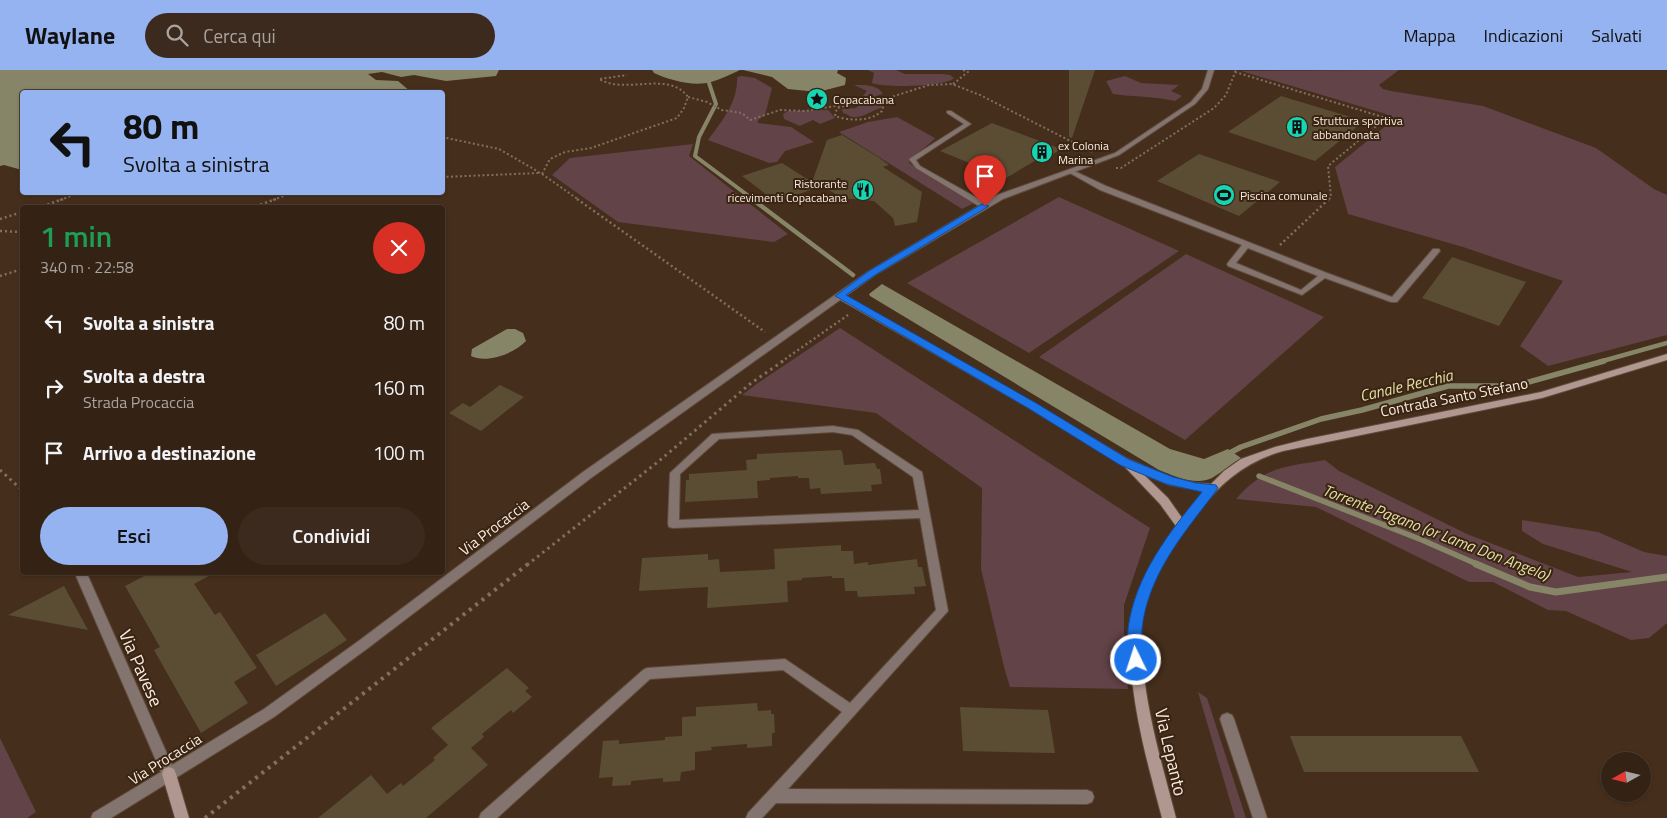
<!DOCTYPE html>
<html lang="it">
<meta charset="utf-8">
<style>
:root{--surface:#342215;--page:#3c2a1e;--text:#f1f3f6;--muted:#a9a4a0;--line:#4e3f34;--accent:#95b2f1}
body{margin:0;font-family:"Titillium Web",sans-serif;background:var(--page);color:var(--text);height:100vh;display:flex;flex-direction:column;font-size:19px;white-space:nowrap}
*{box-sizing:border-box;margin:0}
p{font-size:16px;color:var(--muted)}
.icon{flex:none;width:28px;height:28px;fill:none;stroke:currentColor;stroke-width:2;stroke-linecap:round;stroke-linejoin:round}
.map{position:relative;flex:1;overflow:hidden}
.sheet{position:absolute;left:20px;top:135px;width:425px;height:370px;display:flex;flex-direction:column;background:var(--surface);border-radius:5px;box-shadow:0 1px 4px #0004,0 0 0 1px var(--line)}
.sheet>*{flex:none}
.banner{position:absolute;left:20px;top:20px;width:425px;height:105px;border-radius:5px;box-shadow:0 1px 4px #0004,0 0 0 1px var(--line);background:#95b2f1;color:#111;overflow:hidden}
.needle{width:32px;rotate:262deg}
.tools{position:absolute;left:1601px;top:682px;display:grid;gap:10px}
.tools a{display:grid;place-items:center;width:50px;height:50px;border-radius:50%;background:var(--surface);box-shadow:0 1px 4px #0004,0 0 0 1px var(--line);font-size:25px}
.pin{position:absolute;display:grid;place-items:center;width:42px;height:42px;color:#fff;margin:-51px -21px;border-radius:50% 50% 50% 0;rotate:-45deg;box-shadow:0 0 5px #0007}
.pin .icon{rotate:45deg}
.me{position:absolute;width:55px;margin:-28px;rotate:356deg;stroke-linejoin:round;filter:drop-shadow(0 0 4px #0008)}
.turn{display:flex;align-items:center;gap:18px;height:105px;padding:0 20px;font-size:22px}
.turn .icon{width:65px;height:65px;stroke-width:2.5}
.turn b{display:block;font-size:35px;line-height:42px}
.round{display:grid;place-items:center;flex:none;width:52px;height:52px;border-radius:26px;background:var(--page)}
.overview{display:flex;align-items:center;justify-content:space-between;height:85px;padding:0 20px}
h1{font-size:30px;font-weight:600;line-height:38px;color:#1e9e55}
.button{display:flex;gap:10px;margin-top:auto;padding:10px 20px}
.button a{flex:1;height:58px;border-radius:30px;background:var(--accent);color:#111;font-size:20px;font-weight:600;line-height:58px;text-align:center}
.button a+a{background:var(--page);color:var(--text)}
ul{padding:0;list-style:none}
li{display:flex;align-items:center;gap:15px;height:65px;padding:0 20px}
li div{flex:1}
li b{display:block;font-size:19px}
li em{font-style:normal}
header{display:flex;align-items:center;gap:30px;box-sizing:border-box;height:70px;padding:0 25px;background:var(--accent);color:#111}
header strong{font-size:24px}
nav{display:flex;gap:28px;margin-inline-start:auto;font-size:18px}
.search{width:350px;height:45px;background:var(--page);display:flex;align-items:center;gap:12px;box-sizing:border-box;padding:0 18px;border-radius:28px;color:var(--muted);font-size:19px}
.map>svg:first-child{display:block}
</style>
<header>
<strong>Waylane</strong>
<div class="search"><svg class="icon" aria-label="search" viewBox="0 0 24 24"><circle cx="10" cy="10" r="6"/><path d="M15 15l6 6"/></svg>Cerca qui</div>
<nav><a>Mappa</a><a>Indicazioni</a><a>Salvati</a></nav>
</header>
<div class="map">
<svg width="1667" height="748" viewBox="0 0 1667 748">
<rect width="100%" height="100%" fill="#452e1c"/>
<!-- green -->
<path fill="#624347" d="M868,0H896L905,4H942L950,5L954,8C945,17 884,18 872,13L874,3Z
M1399,0L1379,15L1383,19L1391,21L1483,36L1596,78L1654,119L1667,125V265L1548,296L1520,276L1563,211L1463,177L1348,144L1335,97L1392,51V48L1386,44L1241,1Z
M742,6L755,8L772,18L765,45L758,50V53L791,57L814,72L785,81L777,92L769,93L708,70C723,50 738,32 737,7Z
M1125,6L1141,13L1179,15L1171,21L1182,26L1175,31C1154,26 1134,27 1113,24L1106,11Z
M854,15C865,15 877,14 883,24L876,26L883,35L881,38C872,40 863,48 854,47C848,47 849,44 843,43L842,39L856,38L858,36L867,34L862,32V27L867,21Z
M828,40L835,48L820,54L813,50L800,56L784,49L783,44L788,41Z
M897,47L935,68C927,78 914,82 909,93L974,133L962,139L839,62L868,52Z
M693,74L689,86L788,164L774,172L618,152L552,105L570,88Z
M1059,127L1179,181L1029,283L907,213Z
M1186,184L1324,247L1185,370L1039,287Z
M840,258L1150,458L1124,535V574L1128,619L1010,617L1004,597L981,499L982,418L876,343L742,325L758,313Z
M1325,390L1339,401L1467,464L1578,507L1632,502L1543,474L1522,461V450L1598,462L1644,482L1667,486V553L1649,568L1631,570L1566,541L1548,540L1493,512H1469L1316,437L1236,429C1265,396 1284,397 1325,390Z
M1198,622L1207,628L1246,748H1235Z
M0,668L36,742L27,748H0Z"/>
<!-- water -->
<path fill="#878567" d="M0,0H499L496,6L446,11L414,5L401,7L382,2L368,4L376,10L398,11L411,22H22V100L4,95L0,96Z
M652,0H740C731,4 721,9 711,12C694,17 669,10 654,3Z
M743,0H838L837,3L846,8L845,15L818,22L788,19L772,7Z
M882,214L1170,379L1204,389L1228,379L1241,388C1231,394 1222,402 1212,408C1196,416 1174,406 1159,400L870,226L869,224Z
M507,259H515L523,263L526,271C515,283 487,294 471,286L472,279Z"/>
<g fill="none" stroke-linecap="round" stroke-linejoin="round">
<!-- stream-far3 -->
<path stroke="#878567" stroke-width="4" d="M709,13L716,34L699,67L695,86L754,130"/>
<!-- stream-far2 -->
<path stroke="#878567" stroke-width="4.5" d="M752,129L853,205
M1599,292L1667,273"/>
<!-- stream-far1 -->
<path stroke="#878567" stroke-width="5.5" d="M1226,385L1241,377L1321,349L1362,340L1448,316H1515L1604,291
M1259,406L1422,470L1479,495"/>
<!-- stream -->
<path stroke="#878567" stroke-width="7" d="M1476,494L1530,517L1556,522L1667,507"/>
</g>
<!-- building -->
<path fill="#5b4d34" d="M1069,0H1095L1072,68L1069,67Z
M1281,26L1364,51L1315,91L1228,62Z
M992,53L1061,79L1042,91L1038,89L1006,108L940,81Z
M842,65L878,87L889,95L883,97L922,122L917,152L895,156L893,148L874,131L842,128L822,116L776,132L742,106L782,93L812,112L827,70Z
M1199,84L1280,112L1239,146L1157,111Z
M1452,187L1526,212L1499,256L1422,228Z
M500,315L524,327L481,361L449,343L463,333L470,337Z
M840,380L842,381L844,395L875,393L877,399H880L882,414L871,415L872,421L821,424L820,418L810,419L809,408H798V406L770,408V410L757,411L758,428L685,432L686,410H689V404L747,400L746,390L757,389V384Z
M841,475V481H853L854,494L868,492V495L917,489L918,497H922L926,516L914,517L915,524L858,527L857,521H845L844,508H832V506L802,508V510L787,511L788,532L707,538L708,517L639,521L642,488L708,484V490L719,489L720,502L762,500L775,499L774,479Z
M152,502H216L194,514L215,545L220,542L257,598L234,612L248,633L201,663L154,580L160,577L125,516Z
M64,516L88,560L8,545Z
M325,543L347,570L276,616L256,585Z
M507,598L529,618L525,621L532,627L513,643L511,640L482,664L484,667L471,678L488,695L426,748H318L371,705L387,724L401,713L403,716L435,690L433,688L448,675L431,658Z
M757,633L758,641L771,640V644H774L775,663H772V676L747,678V674L711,677L712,680L695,682V700L681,702L680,711L663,712V708L631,711V715L612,716L613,707L599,708L603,671L619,670V674L665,670V667L682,666V647L696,646V637Z
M960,637L1048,640L1055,683L963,681Z
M1290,666H1461L1479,702H1304Z"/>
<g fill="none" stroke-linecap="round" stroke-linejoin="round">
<!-- lane casing -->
<g stroke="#624c3b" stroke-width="2">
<path id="lane" d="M947,41H951L971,54L916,90L920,96L988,134V138H982L916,98L909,89L964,54L947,43Z
M1070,99L1106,116L1327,203L1392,227L1433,179H1439L1440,181L1397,232H1391L1325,208L1302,225L1228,196L1227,194L1242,175L1100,120L1068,102L1067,101ZM1248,178L1318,206L1301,220L1236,193Z"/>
</g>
<!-- street casing -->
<g stroke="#624c3b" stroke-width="2">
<path id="street" d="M1208,0H1214L1208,19L1195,34L1119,85L1003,129L875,205L591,408L368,578L274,647L111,748H91L93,743L161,702L76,506L78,503L85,502L88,506L172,695L264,639L360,570L583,402L869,201L997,125L1115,83L1191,32L1202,19Z
M833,356L858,360L922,402L948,541L788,719L1087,720L1092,722L1094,727L1092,732L1087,734L776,733L762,748H746L748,743L842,642L783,600L650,609L497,748H479L481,743L643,600L647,598L785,589L850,633L936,540L920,448L673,458L669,457L668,454L670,403L712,364ZM833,362L852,365L913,407L919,440L679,450L680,404L719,369Z
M1227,643L1232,645L1234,649L1267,748H1253L1220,649L1222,645Z"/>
</g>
<!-- secondary casing -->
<g stroke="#624c3b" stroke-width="2">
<path id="secondary" d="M840,223L1035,334L1128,389L1172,408L1196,413L1211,414L1224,401L1241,389L1275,377L1307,369L1541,322L1667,284V290L1542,328L1283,381C1241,393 1214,419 1189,454C1171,480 1152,508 1144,540C1139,558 1141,578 1143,597C1148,648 1163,698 1176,748H1162C1149,699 1135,649 1131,598C1129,579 1127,559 1132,541C1140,510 1158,481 1176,456L1160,434L1125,397L1029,338L837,228L836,226ZM1143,404L1170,415L1204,421L1182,448L1168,428Z
M169,697L174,699L176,704L189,748H175L162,704L164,699Z"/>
</g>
<!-- path-far3 -->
<path stroke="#836f5f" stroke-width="2" stroke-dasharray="2 2.5" stroke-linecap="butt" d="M1235,2L1386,48L1328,96L1331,127L1328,130
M600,9L627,5
M953,14L968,2L963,0
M688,27L707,32L722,40L742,43L750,50L780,40L805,41L842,35
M844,36L837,38L835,46C849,51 870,52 882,41L885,29L929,15L952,14L980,25L1092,82
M442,67L499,79L542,104L579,130
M1116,98H1121L1214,38L1226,25L1236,0
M542,104L550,89L565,82L591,78L677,48L684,38L688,27C669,0 626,25 599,9
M442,107L539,103
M60,130L82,122
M273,130L295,122"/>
<!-- path-far2 -->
<path stroke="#836f5f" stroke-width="2.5" stroke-dasharray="2 3" stroke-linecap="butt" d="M577,129L765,262
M38,138L63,129
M251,138L276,129
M0,149L22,142
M0,161L22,162
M1280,175L1329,129
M0,206L22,199
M781,292L848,245"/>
<!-- path-far1 -->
<path stroke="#836f5f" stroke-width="3" stroke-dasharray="2.5 4" stroke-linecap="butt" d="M0,400L22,420
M527,495L659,391L750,314L783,291"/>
<!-- path -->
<path stroke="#836f5f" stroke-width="4" stroke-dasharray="3 5" stroke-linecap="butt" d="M205,748L528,494"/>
<!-- lane -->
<use href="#lane" fill="#837470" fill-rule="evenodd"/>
<!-- street -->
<use href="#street" fill="#837470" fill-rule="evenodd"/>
<!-- secondary -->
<use href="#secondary" fill="#b09891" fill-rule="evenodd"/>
</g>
<!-- route -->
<path fill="#1a73e8" stroke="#114b97" d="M982,134L989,136L875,205L846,225L1036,333L1128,389L1173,407L1196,413L1216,415L1218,418L1216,421C1184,463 1148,504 1142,559C1141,569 1143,580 1144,590L1141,594L1136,596L1132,594L1129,590C1129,580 1127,569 1128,559C1135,505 1169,463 1202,422L1166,414L1120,395L1028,338L835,226L869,201Z"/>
<!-- icons -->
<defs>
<g id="sight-disc" transform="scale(1.125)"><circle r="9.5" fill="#16d5b3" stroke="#3a2412"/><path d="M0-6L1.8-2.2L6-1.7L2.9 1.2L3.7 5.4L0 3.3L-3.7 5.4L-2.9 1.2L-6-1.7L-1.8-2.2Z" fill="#111"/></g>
<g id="building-disc" transform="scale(1.125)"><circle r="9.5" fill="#16d5b3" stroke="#3a2412"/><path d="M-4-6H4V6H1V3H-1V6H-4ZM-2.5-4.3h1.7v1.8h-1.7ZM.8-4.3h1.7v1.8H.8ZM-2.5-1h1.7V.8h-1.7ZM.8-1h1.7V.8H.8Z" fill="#111"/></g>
<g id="restaurant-disc" transform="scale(1.125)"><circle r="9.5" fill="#16d5b3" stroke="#3a2412"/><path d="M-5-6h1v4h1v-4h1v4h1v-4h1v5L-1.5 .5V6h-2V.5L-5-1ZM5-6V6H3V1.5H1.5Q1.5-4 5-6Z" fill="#111"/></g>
<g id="stadium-disc" transform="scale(1.125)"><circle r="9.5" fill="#16d5b3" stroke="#3a2412"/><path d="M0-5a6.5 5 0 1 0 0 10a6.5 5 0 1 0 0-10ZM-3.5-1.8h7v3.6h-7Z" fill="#111"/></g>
</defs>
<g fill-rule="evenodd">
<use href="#sight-disc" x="817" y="29"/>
<use href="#building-disc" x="1297" y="57"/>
<use href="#building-disc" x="1042" y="82"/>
<use href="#restaurant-disc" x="863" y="120"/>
<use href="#stadium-disc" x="1224" y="125"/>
</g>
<g text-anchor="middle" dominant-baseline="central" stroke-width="4" stroke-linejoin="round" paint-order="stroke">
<!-- far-poi labels -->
<g font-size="12" fill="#faebe0" stroke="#3a2412" text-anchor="start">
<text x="833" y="29">Copacabana</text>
<text x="1313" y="50">Struttura sportiva<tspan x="1313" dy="14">abbandonata</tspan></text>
<text x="1058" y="75">ex Colonia<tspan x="1058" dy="14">Marina</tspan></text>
<text x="847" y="113" text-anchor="end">Ristorante<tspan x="847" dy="14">ricevimenti Copacabana</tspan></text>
<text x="1240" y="125">Piscina comunale</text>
</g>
<!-- street labels -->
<g font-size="15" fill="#faebe0" stroke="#3a2412">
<text transform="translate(1454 327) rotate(-11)">Contrada Santo Stefano</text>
<text transform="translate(494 457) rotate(-37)">Via Procaccia</text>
<text transform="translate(165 689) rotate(-32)">Via Procaccia</text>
</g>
<!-- water labels -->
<g font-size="16" font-style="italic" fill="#e2dfa7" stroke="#3a2412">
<text transform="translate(1406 315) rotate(-13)">Canale Recchia</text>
<text transform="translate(1436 462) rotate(21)">Torrente Pagano (or Lama Don Angelo)</text>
</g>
<!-- near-street labels -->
<g font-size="18" fill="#faebe0" stroke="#3a2412">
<text transform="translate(141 598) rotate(66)">Via Pavese</text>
<text transform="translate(1171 682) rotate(77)">Via Lepanto</text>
</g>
</g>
</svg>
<div class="tools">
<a><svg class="needle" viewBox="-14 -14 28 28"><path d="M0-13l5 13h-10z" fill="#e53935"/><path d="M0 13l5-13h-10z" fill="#a9a4a0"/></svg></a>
</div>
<div class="pin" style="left:985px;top:136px;background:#d93025"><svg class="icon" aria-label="arrive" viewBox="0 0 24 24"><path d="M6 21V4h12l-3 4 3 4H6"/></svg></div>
<svg class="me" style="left:1136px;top:590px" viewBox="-20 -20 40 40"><circle r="17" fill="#1a73e8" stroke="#fff" stroke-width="3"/><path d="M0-11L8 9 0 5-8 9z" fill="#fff"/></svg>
<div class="banner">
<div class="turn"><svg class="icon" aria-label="left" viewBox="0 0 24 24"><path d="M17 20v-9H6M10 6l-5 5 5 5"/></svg><div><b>80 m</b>Svolta a sinistra</div></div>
</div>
<section class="sheet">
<div class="overview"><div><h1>1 min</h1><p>340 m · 22:58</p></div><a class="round" style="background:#d93025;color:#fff"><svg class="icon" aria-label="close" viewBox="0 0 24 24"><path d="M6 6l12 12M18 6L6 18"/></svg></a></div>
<ul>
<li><svg class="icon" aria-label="left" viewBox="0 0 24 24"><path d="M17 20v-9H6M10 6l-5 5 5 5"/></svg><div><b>Svolta a sinistra</b></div><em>80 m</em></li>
<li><svg class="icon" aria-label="right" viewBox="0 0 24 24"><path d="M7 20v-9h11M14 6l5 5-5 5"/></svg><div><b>Svolta a destra</b><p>Strada Procaccia</p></div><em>160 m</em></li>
<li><svg class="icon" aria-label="arrive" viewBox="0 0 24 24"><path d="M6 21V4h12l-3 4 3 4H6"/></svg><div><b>Arrivo a destinazione</b></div><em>100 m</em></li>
</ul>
<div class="button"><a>Esci</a><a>Condividi</a></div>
</section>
</div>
